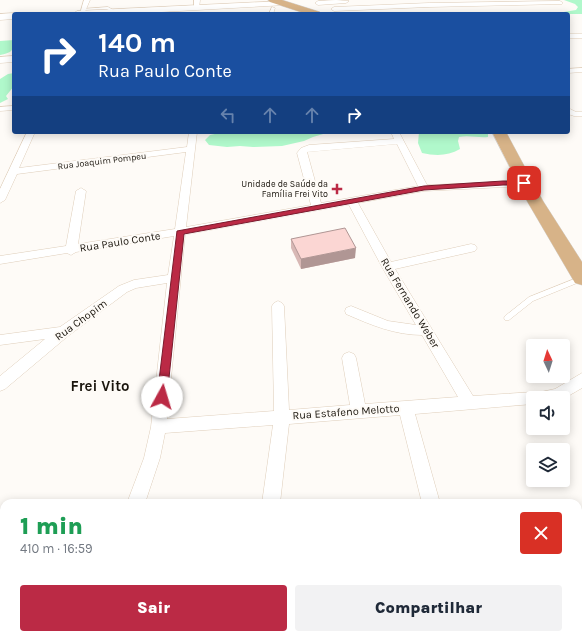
<!DOCTYPE html>
<html lang="pt">
<meta charset="utf-8">
<style>
:root{--surface:#fff;--page:#f2f2f3;--text:#1f2937;--muted:#747a83;--accent:#bb2a45}
body{margin:0;font-family:Karla,sans-serif;background:var(--page);color:var(--text);height:100vh;display:flex;flex-direction:column;font-size:15px;white-space:nowrap}
*{box-sizing:border-box;margin:0}
p{font-size:13px;color:var(--muted)}
.icon{flex:none;width:22px;height:22px;fill:none;stroke:currentColor;stroke-width:2;stroke-linecap:round;stroke-linejoin:round}
.map{position:relative;flex:1;overflow:hidden}
.details{position:absolute;left:0px;top:499px;width:582px;height:140px;display:flex;flex-direction:column;background:var(--surface);border-radius:12px 12px 0 0;box-shadow:0 2px 10px #0003}
.details>*{flex:none}
.hud{position:absolute;left:12px;top:12px;width:558px;height:122px;border-radius:4px;box-shadow:0 2px 10px #0003;background:#1a4fa0;color:#fff;overflow:hidden}
.needle{width:26px;rotate:356deg}
.tools{position:absolute;left:526px;top:339px;display:grid;gap:8px}
.tools a{display:grid;place-items:center;width:44px;height:44px;border-radius:4px;background:var(--surface);box-shadow:0 2px 10px #0003;font-size:20px}
.pin{position:absolute;display:grid;place-items:center;width:34px;height:34px;color:#fff;margin:-17px;border-radius:8px;box-shadow:0 2px 6px #0006}
.me{position:absolute;width:44px;margin:-22px;rotate:6deg;stroke-linejoin:round;filter:drop-shadow(0 0 3px #0008)}
.turn{display:flex;align-items:center;gap:14px;height:84px;padding:0 20px;font-size:18px}
.turn .icon{width:52px;height:52px;stroke-width:2.5}
.turn b{display:block;font-size:28px;line-height:34px}
.lanes{display:flex;align-items:center;height:38px;padding:0 20px;background:#0003;justify-content:center;gap:20px;direction:ltr}
.lanes .off{opacity:.35}
.round{display:grid;place-items:center;flex:none;width:42px;height:42px;border-radius:4px;background:var(--page)}
.overview{display:flex;align-items:center;justify-content:space-between;height:68px;padding:0 20px}
h1{font-size:24px;font-weight:800;line-height:30px;color:#1e9e55}
.action{display:flex;gap:8px;margin-top:auto;padding:8px 20px}
.action a{flex:1;height:46px;border-radius:4px;background:var(--accent);color:#fff;font-size:16px;font-weight:800;line-height:46px;text-align:center}
.action a+a{background:var(--page);color:var(--text)}
.map>svg:first-child{display:block}
</style>
<div class="map">
<svg width="582" height="639" viewBox="0 0 582 639">
<rect width="100%" height="100%" fill="#fefbf7"/>
<!-- green -->
<path fill="#b0f8cb" d="M564,0H582V14H551L576,10L578,7L575,4Z
M14,40C14,51 11,53 0,55V41Z
M14,73V86L6,96L8,99L0,103V79L8,74Z
M224,132H330L313,137L304,141L282,146L253,147L240,146L227,147L209,145L205,140L210,135Z
M419,132H488V137C478,138 469,135 459,137L458,141L460,149C448,156 436,156 422,153L418,143Z
M582,522V639H535L533,635H578V547L582,543L580,523Z"/>
<g fill="none" stroke-linecap="round" stroke-linejoin="round">
<!-- lane casing -->
<g stroke="#dfceba" stroke-width="1">
<path id="lane" d="M108,7L117,12L114,13L107,9L84,10L82,9Z
M272,7L275,8L273,14H269Z
M582,276V281L533,301L509,320H505L504,318L505,316L529,297Z"/>
</g>
<!-- street casing -->
<g stroke="#dfceba" stroke-width="1">
<path id="street" d="M84,0H90L84,14H80Z
M194,0H200L199,8L194,7Z
M336,0L349,1L346,3L318,5L315,3L318,1Z
M560,1L563,3L562,4L429,7L334,11L331,9L334,7L429,3Z
M568,34H582V38H568Z
M582,68V72L568,73V69Z
M14,106V110L0,111V107Z
M568,108L576,112H582V116H574L568,114Z
M27,132H35L19,168L187,147L189,132H197L186,227L311,205L297,153L301,148L309,145L394,139L391,132H399L427,185L527,181L529,183L524,186L424,191L358,203L391,262L471,244L475,245L477,248L475,251L471,252L395,269L473,396L533,392L536,393L555,389L582,373V388L563,399L533,398V404L415,414L440,503H422L400,415L289,424L280,503H262L273,425L165,433L160,458L145,503H127L144,458L151,427L167,283L136,288L127,292L68,336L5,389L0,391V376L45,339L0,345V335L60,327L119,286L134,280L168,275L174,236L76,252L71,255L67,253L0,264V256L66,246L76,191L81,188L86,191L78,244L175,229L186,152L17,174L5,200L0,203V189ZM397,144L418,186L321,203L307,152ZM349,205L382,267L416,325L388,321L351,306L346,308L345,311L346,314C371,325 395,335 422,335L458,397L365,404L356,358L354,354L349,352L344,354L342,358L350,405L289,410L284,306L282,303L278,301L274,303L272,306L274,411L167,419L185,235Z
M81,635H101L100,639H80Z
M244,635H264L263,639H243Z"/>
</g>
<!-- secondary casing -->
<g stroke="#dfceba" stroke-width="1">
<path id="secondary" d="M283,1L287,3L286,5L125,14H73L77,11Z
M14,13L17,14H14V19L0,20V14Z
M14,56V62L0,63V57Z"/>
</g>
<!-- primary casing -->
<g stroke="#d6d5d3" stroke-width="1">
<path id="primary" d="M268,0H282L320,12L322,14H307L270,2Z
M492,132H506L543,201L582,262V285L575,283L527,201Z"/>
</g>
<!-- lane -->
<use href="#lane" fill="#fff" fill-rule="evenodd"/>
<!-- street -->
<use href="#street" fill="#fff" fill-rule="evenodd"/>
<!-- secondary -->
<use href="#secondary" fill="#fff" fill-rule="evenodd"/>
<!-- primary -->
<use href="#primary" fill="#d7b388" fill-rule="evenodd"/>
</g>
<!-- wall -->
<path fill="#d8b8b5" d="M291,239L355,258L301,269L291,248Z"/>
<!-- shaded-wall -->
<path fill="#b09694" d="M356,248L355,258L301,269V259Z"/>
<!-- building -->
<path fill="#fbd6d3" stroke="#b09694" d="M345,228L356,248L301,259L291,239Z"/>
<!-- route -->
<path fill="#bb2a45" stroke="#7a1b2d" d="M503,181H524L528,183L524,185H503L424,190L184,234L167,397L165,400L162,402L158,400L157,397L177,231L424,186Z"/>
<!-- markers -->
<path fill="#bb2a45" stroke="#fefbf7" stroke-width="1.5" d="M335 183h4v4h4v4h-4v4h-4v-4h-4v-4h4z"/>
<g text-anchor="middle" dominant-baseline="central" stroke-width="4" stroke-linejoin="round" paint-order="stroke">
<!-- far-street labels -->
<g font-size="9" fill="#1a150d" stroke="#fefbf7">
<text transform="translate(102 161) rotate(-7)">Rua Joaquim Pompeu</text>
</g>
<!-- far-poi labels -->
<g font-size="9" fill="#1a150d" stroke="#fefbf7" text-anchor="end">
<text x="328" y="184">Unidade de Saúde da<tspan x="328" dy="10">Família Frei Vito</tspan></text>
</g>
<!-- street labels -->
<g font-size="11" fill="#1a150d" stroke="#fefbf7">
<text transform="translate(120 242) rotate(-9)">Rua Paulo Conte</text>
<text transform="translate(410 303) rotate(59)">Rua Fernando Weber</text>
<text transform="translate(81 320) rotate(-36)">Rua Chopim</text>
<text transform="translate(346 412) rotate(-4)">Rua Estafeno Melotto</text>
</g>
<!-- district labels -->
<g font-size="15" font-weight="bold" fill="#1a150d" stroke="#fefbf7">
<text x="100" y="386">Frei Vito</text>
</g>
</g>
</svg>
<div class="tools">
<a><svg class="needle" viewBox="-14 -14 28 28"><path d="M0-13l5 13h-10z" fill="#e53935"/><path d="M0 13l5-13h-10z" fill="#747a83"/></svg></a>
<a><svg class="icon" aria-label="sound" viewBox="0 0 24 24"><path d="M4 9h4l5-4v14l-5-4H4zM17 9q2 3 0 6"/></svg></a>
<a><svg class="icon" aria-label="layers" viewBox="0 0 24 24"><path d="M12 4l9 5-9 5-9-5zM3 14l9 5 9-5"/></svg></a>
</div>
<div class="pin" style="left:524px;top:183px;background:#d93025"><svg class="icon" aria-label="arrive" viewBox="0 0 24 24"><path d="M6 21V4h12l-3 4 3 4H6"/></svg></div>
<svg class="me" style="left:162px;top:397px" viewBox="-20 -20 40 40"><circle r="19" fill="#fff"/><path d="M0-13L10 11 0 6-10 11z" fill="#bb2a45"/></svg>
<div class="hud">
<div class="turn"><svg class="icon" aria-label="right" viewBox="0 0 24 24"><path d="M7 20v-9h11M14 6l5 5-5 5"/></svg><div><b>140 m</b>Rua Paulo Conte</div></div>
<div class="lanes"><svg class="icon off" aria-label="left" viewBox="0 0 24 24"><path d="M17 20v-9H6M10 6l-5 5 5 5"/></svg><svg class="icon off" aria-label="ahead" viewBox="0 0 24 24"><path d="M12 20V5M6 11l6-6 6 6"/></svg><svg class="icon off" aria-label="ahead" viewBox="0 0 24 24"><path d="M12 20V5M6 11l6-6 6 6"/></svg><svg class="icon" aria-label="right" viewBox="0 0 24 24"><path d="M7 20v-9h11M14 6l5 5-5 5"/></svg></div>
</div>
<section class="details">
<div class="overview"><div><h1>1 min</h1><p>410 m · 16:59</p></div><a class="round" style="background:#d93025;color:#fff"><svg class="icon" aria-label="close" viewBox="0 0 24 24"><path d="M6 6l12 12M18 6L6 18"/></svg></a></div>
<div class="action"><a>Sair</a><a>Compartilhar</a></div>
</section>
</div>
